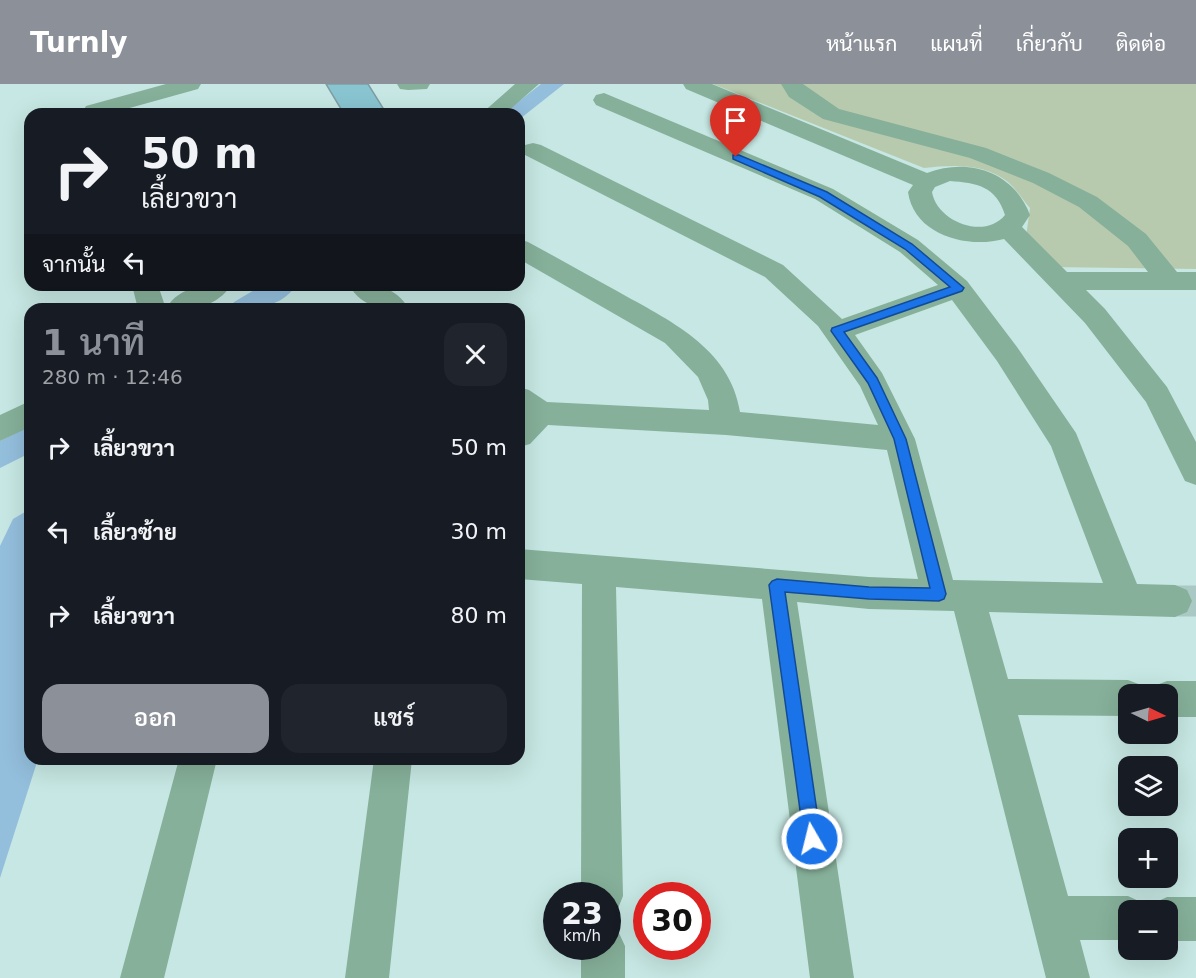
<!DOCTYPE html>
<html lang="th">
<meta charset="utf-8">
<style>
:root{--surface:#171b24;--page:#20242c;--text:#f1f3f6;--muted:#9ea1a6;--accent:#8c9099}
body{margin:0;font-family:"DejaVu Sans",Sarabun,sans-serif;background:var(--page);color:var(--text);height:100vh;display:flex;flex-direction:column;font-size:22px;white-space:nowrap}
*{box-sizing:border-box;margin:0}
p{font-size:20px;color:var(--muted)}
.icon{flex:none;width:33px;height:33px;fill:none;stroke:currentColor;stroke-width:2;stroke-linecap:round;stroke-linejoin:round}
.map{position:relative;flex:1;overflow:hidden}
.sheet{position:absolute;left:24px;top:219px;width:501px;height:462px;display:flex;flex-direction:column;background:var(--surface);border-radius:18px;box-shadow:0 6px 24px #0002}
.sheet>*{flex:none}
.banner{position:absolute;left:24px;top:24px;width:501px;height:183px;border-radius:18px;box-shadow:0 6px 24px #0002;background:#171b24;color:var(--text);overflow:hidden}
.needle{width:39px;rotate:95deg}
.fabs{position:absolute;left:1118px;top:600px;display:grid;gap:12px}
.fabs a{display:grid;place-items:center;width:60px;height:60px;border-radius:12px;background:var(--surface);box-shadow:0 6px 24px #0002;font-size:30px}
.speed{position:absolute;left:543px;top:798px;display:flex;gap:12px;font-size:30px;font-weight:700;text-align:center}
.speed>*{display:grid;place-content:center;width:78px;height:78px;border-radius:50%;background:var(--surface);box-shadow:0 6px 24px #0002;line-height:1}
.speed small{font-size:15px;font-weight:400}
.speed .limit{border:9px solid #d22;background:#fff;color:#111}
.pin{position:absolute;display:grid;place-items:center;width:51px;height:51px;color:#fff;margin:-62px -26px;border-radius:50% 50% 50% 0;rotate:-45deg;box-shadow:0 0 6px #0007}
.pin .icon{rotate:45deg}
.me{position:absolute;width:66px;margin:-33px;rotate:352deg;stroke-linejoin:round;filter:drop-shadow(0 0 4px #0008)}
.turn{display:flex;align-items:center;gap:21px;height:126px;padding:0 18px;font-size:27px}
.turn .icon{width:78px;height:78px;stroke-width:2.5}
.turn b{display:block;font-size:42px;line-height:51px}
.then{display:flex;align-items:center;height:57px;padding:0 18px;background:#0003;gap:12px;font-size:22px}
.round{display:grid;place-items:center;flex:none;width:63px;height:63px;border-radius:18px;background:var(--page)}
.overview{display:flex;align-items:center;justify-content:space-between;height:102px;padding:0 18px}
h1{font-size:36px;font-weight:600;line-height:45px;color:var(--accent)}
.button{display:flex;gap:12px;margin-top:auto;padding:12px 18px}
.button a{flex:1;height:69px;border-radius:18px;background:var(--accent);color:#fff;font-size:24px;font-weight:600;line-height:69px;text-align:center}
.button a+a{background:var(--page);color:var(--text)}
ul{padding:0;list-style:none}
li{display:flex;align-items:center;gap:18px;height:84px;padding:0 18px}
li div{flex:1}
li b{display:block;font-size:22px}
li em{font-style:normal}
header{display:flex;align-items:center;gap:36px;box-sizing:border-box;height:84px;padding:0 30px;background:var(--accent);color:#fff}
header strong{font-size:28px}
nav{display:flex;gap:33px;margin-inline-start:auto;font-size:21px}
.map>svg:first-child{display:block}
</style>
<header>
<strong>Turnly</strong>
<nav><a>หน้าแรก</a><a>แผนที่</a><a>เกี่ยวกับ</a><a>ติดต่อ</a></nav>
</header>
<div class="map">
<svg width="1196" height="894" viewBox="0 0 1196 894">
<rect width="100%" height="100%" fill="#c6e7e3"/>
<!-- green -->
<path fill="#b7caae" d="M713,0H1196V185L1051,183L1026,153L1030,124C1023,116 1016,105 1008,98C984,79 953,81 924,84Z"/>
<!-- water -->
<path fill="#93bedc" d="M30,425V675H38L0,794V462L13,435Z"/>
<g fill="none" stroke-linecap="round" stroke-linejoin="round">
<!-- canal -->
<path fill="#93bedc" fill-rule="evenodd" d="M541,0H564L521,34L519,35V30H503Z
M263,201H296C282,224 254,225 230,225L234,218Z
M30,342V369L0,384V357Z"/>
</g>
<!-- building -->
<path fill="#89c4d1" stroke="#7f9da4" stroke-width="1.5" d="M326,0H368L383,24L361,30H344Z"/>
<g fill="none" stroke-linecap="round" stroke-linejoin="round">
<!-- minor-tunnel -->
<path stroke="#aac8c4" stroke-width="31" stroke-dasharray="31 16" stroke-linecap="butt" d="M1175,517H1196"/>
<!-- minor -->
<path fill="#86b09a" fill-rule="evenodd" d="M166,0H201L198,5L108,30H85L83,27L86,22Z
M397,0H430L427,5L408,6L400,5Z
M515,0H539L505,30H481Z
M683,0H712L927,89C969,73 1014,88 1030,131L1022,143L1067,188H1148L1128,162L1079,123L1033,99L970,74L823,35L789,13L781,0H803L839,25L986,64L1049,89L1097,113L1146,150L1177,188H1196V206H1086L1105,225L1167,303L1196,358V401L1185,397L1146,318L1085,239L1004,155C967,165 914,151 908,108L913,101L686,5ZM950,97C977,99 996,102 1005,131C985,156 937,138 932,108L935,103Z
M604,9L833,105L918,156L967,197L1017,263L1076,349L1137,500L1175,501L1187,506L1192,517L1187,528L1175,533L989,528L1008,595L1128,596L1141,601L1145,610H1128V632L1018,631L1068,812H1128L1143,819L1146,826H1128V856H1080L1090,894H1046L954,527L869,525L797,518L854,894H810L762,515L616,503L623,812L617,827L608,831V812H581L582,500L519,495V465L869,493L918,495L887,366L726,351L548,341L530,360L519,363V303L529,306L547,318L709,326L708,316L698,293L665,259L519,175V155L528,158C558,174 587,191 617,207C668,236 730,263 740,328L878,341L860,302L818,242L765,193L525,71L521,66L525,61L533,59L541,61L783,181L842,235L938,201L900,168L815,115L596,21L593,16L596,11ZM952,216L997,277L1051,362L1103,499L953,496L915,355L882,289L855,251Z
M132,201H158L166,225C179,201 207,201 231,201C212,232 170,225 138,225Z
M349,201C374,201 394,200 409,225C384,225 363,225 349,201Z
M30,317V343L0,357V331Z
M1167,597H1196V633H1167V610H1150L1154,602Z
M179,675H217L164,894H120Z
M374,675H412L389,894H345Z
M1167,813H1196V857H1167V826H1149L1152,820Z
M608,842L618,847L625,862V894H581V862H608Z"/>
</g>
<!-- route -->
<path fill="#1a73e8" stroke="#114b97" stroke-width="1.5" d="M733,71H739L827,108L912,160L964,204L962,207L844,248L877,294L906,355L946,510L944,515L939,517L869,515L785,508L821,755L818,761L812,764L806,761L804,755L769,501L772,497L777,495L869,503L930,504L894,355L868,299L831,247L832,244L950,203L905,165L820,113L733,75Z"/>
</svg>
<div class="fabs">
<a><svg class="needle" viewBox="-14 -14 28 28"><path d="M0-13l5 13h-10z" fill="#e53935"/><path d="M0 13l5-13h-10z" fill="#9ea1a6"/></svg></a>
<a><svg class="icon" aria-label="layers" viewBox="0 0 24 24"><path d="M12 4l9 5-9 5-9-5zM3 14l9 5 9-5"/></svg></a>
<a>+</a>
<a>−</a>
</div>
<div class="speed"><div>23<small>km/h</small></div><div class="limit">30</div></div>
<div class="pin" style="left:736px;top:73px;background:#d93025"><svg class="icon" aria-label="arrive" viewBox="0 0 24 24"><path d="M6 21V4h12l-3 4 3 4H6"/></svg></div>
<svg class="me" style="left:812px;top:755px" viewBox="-20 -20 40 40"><circle r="17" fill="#1a73e8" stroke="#fff" stroke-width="3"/><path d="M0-11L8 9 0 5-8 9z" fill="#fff"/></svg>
<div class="banner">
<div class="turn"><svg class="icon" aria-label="right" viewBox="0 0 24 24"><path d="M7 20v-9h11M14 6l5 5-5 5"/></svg><div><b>50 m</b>เลี้ยวขวา</div></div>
<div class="then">จากนั้น<svg class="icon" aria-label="left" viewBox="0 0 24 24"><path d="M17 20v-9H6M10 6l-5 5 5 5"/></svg></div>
</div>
<section class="sheet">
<div class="overview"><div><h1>1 นาที</h1><p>280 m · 12:46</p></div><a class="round"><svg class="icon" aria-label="close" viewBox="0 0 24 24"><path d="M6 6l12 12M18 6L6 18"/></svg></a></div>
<ul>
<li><svg class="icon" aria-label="right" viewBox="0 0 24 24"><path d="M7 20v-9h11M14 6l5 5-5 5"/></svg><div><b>เลี้ยวขวา</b></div><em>50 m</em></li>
<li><svg class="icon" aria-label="left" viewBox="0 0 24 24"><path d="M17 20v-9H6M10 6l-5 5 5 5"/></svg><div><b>เลี้ยวซ้าย</b></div><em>30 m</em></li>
<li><svg class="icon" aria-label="right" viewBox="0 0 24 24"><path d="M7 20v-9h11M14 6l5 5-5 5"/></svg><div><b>เลี้ยวขวา</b></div><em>80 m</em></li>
</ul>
<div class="button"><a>ออก</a><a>แชร์</a></div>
</section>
</div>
